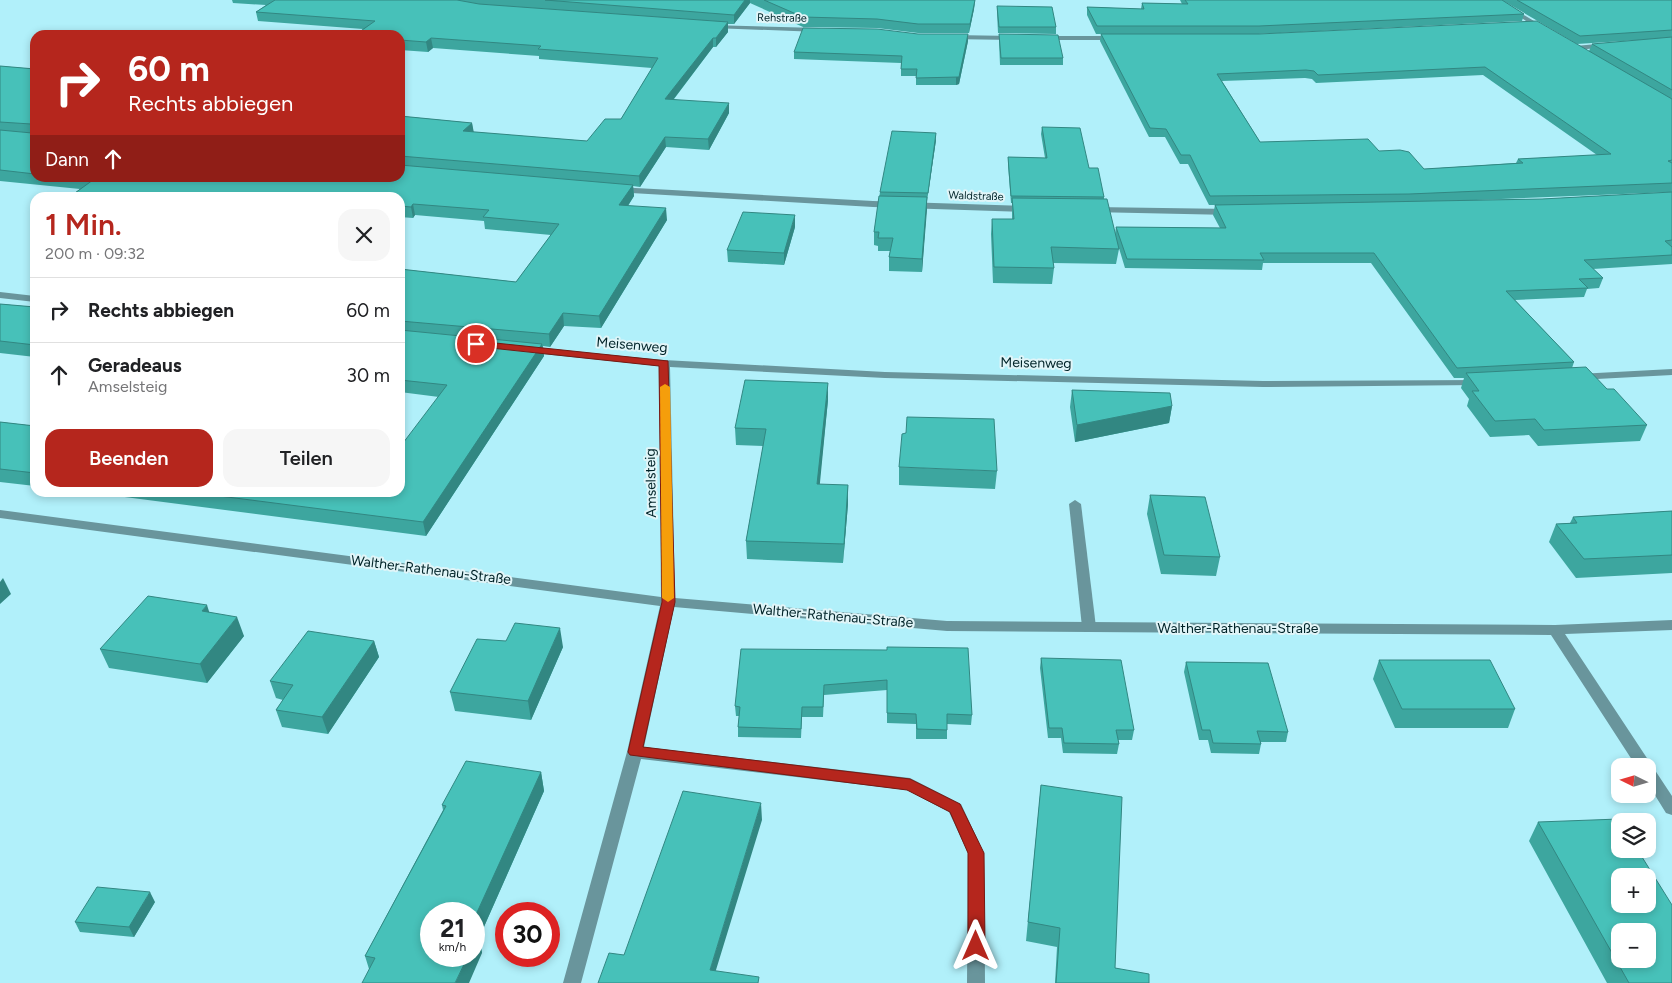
<!DOCTYPE html>
<html lang="de">
<meta charset="utf-8">
<style>
:root{--surface:#fff;--page:#f6f6f6;--text:#202124;--muted:#757577;--line:#e0e0e0;--accent:#b5261d}
body{margin:0;font-family:Figtree,sans-serif;background:var(--page);color:var(--text);height:100vh;display:flex;flex-direction:column;font-size:19px;white-space:nowrap}
*{box-sizing:border-box;margin:0}
p{font-size:16px;color:var(--muted)}
.icon{flex:none;width:28px;height:28px;fill:none;stroke:currentColor;stroke-width:2;stroke-linecap:round;stroke-linejoin:round}
.map{position:relative;flex:1;overflow:hidden}
.panel{position:absolute;left:30px;top:192px;width:375px;height:305px;display:flex;flex-direction:column;background:var(--surface);border-radius:15px;box-shadow:0 2px 8px #0003}
.panel>*{flex:none}
.guide{position:absolute;left:30px;top:30px;width:375px;height:152px;border-radius:15px;box-shadow:0 2px 8px #0003;background:#b5261d;color:#fff;overflow:hidden}
.needle{width:32px;rotate:275deg}
.tools{position:absolute;left:1611px;top:758px;display:grid;gap:10px}
.tools a{display:grid;place-items:center;width:45px;height:45px;border-radius:10px;background:var(--surface);box-shadow:0 2px 8px #0003;font-size:25px}
.speed{position:absolute;left:420px;top:902px;display:flex;gap:10px;font-size:25px;font-weight:700;text-align:center}
.speed>*{display:grid;place-content:center;width:65px;height:65px;border-radius:50%;background:var(--surface);box-shadow:0 2px 8px #0003;line-height:1}
.speed small{font-size:12px;font-weight:400}
.speed .limit{border:8px solid #d22;background:#fff;color:#111}
.pin{position:absolute;display:grid;place-items:center;width:42px;height:42px;color:#fff;margin:-21px;border:2px solid #fff;border-radius:50%;box-shadow:0 1px 5px #0007}
.me{position:absolute;width:55px;margin:-28px;rotate:0deg;stroke-linejoin:round;filter:drop-shadow(0 0 4px #0008)}
.turn{display:flex;align-items:center;gap:18px;height:105px;padding:0 15px;font-size:22px}
.turn .icon{width:65px;height:65px;stroke-width:2.5}
.turn b{display:block;font-size:35px;line-height:42px}
.then{display:flex;align-items:center;height:48px;padding:0 15px;background:#0003;gap:10px;font-size:19px}
.round{display:grid;place-items:center;flex:none;width:52px;height:52px;border-radius:15px;background:var(--page)}
.summary{display:flex;align-items:center;justify-content:space-between;height:85px;padding:0 15px}
h1{font-size:30px;font-weight:600;line-height:38px;color:var(--accent)}
.action{display:flex;gap:10px;margin-top:auto;padding:10px 15px}
.action a{flex:1;height:58px;border-radius:15px;background:var(--accent);color:#fff;font-size:20px;font-weight:600;line-height:58px;text-align:center}
.action a+a{background:var(--page);color:var(--text)}
ul{padding:0;list-style:none}
li{display:flex;align-items:center;gap:15px;height:65px;padding:0 15px;border-top:1px solid var(--line)}
li div{flex:1}
li b{display:block;font-size:19px}
li em{font-style:normal}
.map>svg:first-child{display:block}
</style>
<div class="map">
<svg width="1672" height="983" viewBox="0 0 1672 983">
<rect width="100%" height="100%" fill="#b1f0fa"/>
<g fill="none" stroke-linecap="round" stroke-linejoin="round">
<!-- lane -->
<path fill="#69959c" fill-rule="evenodd" d="M1075,500L1081,504L1096,627L1094,630H1084L1082,627L1069,504Z"/>
<!-- street -->
<path fill="#69959c" fill-rule="evenodd" d="M1491,0H1499L1549,30L1543,31Z
M710,25L819,28L823,30L819,32L712,28L710,27Z
M952,35L1014,36L1018,38L1014,40L949,39L948,37Z
M1042,36H1117L1121,38L1117,40H1039V36Z
M1608,43L1612,45L1611,47L1575,50L1571,48L1575,46Z
M617,187L873,201L1029,206L1034,209L1029,212L873,207L614,192V188Z
M1094,207L1231,209L1236,212L1231,215L1091,212L1089,210Z
M0,292L35,296V302L0,298Z
M527,347L664,360L885,372L1263,381L1482,380L1484,382L1482,384L1478,385L1263,387L885,378L670,367L675,598L947,621L1555,625L1672,620V630L1565,634L1672,796V815L1666,813L1648,784V766H1636L1551,635L947,631L674,607L644,747L910,778L961,804L984,853L985,983H967L968,853L949,812L907,790L641,759L581,983H563L627,752L660,606L0,518V510L661,597L659,366L523,352L522,350Z
M1672,369V375L1578,380L1572,377L1578,374Z"/>
</g>
<!-- wall -->
<path fill="#3da69f" fill-rule="evenodd" d="M232,0H975L974,9L969,33H918L877,28L803,27L750,3L734,24H728V32L716,47H713L674,99L729,113L709,150L666,147L640,187L633,186L634,196L628,206L667,220L601,328L564,326L550,347L543,346L544,356L426,536L86,492H400L439,397L400,392V269L516,282L551,235L485,229L484,221L415,215L413,218L400,217V198H68L80,189L0,181V66L35,69V178H400V116L472,123L473,132L587,141L621,119L652,68L539,59V56L433,48L428,52L400,50V35L363,29L258,21L256,12L266,5L233,3Z
M1180,0H1672V192L1476,200L1542,199L1672,192V264L1593,269L1603,278L1599,288L1587,289L1584,297L1515,300L1574,362L1572,368L1607,389L1647,425L1640,441L1538,446L1529,435L1490,437L1467,406L1469,399L1461,388L1464,378H1454L1371,263H1263L1262,270L1125,268L1118,245L1119,249L1116,264L1053,263L1054,268L1052,284L993,283L991,234L992,219H1012V203H1011L1008,165V157L1045,158L1041,134L1042,127L1089,168L1104,197V199L1115,234L1116,227L1220,228L1213,215L1215,205H1245H1209L1188,164H1180L1165,137H1149L1100,41L1101,34L1589,51L1592,44L1639,40L1577,44L1502,0L1524,14L1522,21L1258,34H1096L1087,15V7L1141,9L1142,3L1182,4ZM1483,75L1597,155L1518,159L1516,163L1424,169L1379,151L1260,142L1222,81L1305,78L1312,79L1316,83Z
M997,6L1056,27V34L998,33L997,12Z
M999,34L1063,58V65H1000L999,41Z
M968,41L959,84L956,85H916V76H901V63L794,59V52Z
M936,140L927,201L922,272L889,271V257L890,251H878V246L874,245V232L880,192Z
M795,227L784,265L728,262L727,250Z
M0,304L35,307V357L0,353Z
M1072,390L1172,406L1169,423L1075,442L1070,407Z
M828,400L819,485H848V504L843,563L747,559L746,541L763,446L736,445L735,428Z
M0,422L35,426V486L0,482Z
M899,467L997,471L995,489L899,485Z
M1150,495L1220,557L1216,576L1161,574L1147,514Z
M1672,511V573L1576,578L1549,542L1556,524L1570,523L1573,517Z
M209,613L244,636L207,683L109,668L100,649Z
M374,641L379,657L328,734L282,727L276,710L283,700L276,698L270,681Z
M506,641L563,647L531,720L455,711L450,692Z
M887,650L972,715L971,725L947,724V739H916V724L887,723V690L824,695L823,717H802L801,738L738,737V727L739,716H736L735,706Z
M1041,658L1134,730L1132,740H1118L1119,744L1117,754L1063,753L1061,738H1048L1040,668Z
M1379,660L1515,709L1508,728H1395L1373,679Z
M1186,662L1288,732L1286,742H1260L1261,744L1259,754L1211,753L1208,740H1199L1184,672Z
M541,772L544,791L479,938L482,953L369,969L365,956L443,810L442,805Z
M1041,785L1115,968L1149,983H1055L1057,947L1026,941Z
M1538,822L1672,983H1607L1529,841Z
M155,902L134,937L80,932L75,922Z"/>
<!-- shaded-wall -->
<path fill="#328782" d="M745,0H750V3L734,24V15Z
M975,0L974,9L969,33L970,24Z
M728,22V32L716,47V38Z
M968,34V41L959,84L956,85V78Z
M431,38L433,48L428,52L426,42Z
M713,38V47L666,109L665,99Z
M729,103V113L709,150L708,139Z
M472,123L474,133L463,131Z
M936,133V140L927,201L928,193Z
M665,137L666,147L640,187L639,176Z
M633,185L634,196L621,216L619,205Z
M927,197V210L922,272V259Z
M413,204L415,215L413,218L411,207Z
M666,208L667,220L601,328L599,316Z
M795,215V227L784,265V253Z
M563,313L564,326L550,347L549,334Z
M542,344L544,356L426,536L423,522Z
M828,383V400L818,503L817,484Z
M1172,406L1169,423L1075,442L1077,425Z
M848,485V504L843,563L844,544Z
M3,578L11,594L0,604V582Z
M207,605L213,624L202,611Z
M237,617L244,636L207,683L200,664Z
M560,628L563,647L531,720L528,701Z
M374,641L379,657L328,734L322,717Z
M541,772L544,791L479,938L482,953L469,983H455L468,956H474V919Z
M761,803L762,820L712,983L710,970Z
M150,892L155,902L134,937L129,927Z"/>
<!-- building -->
<path fill="#47c1b9" stroke="#328782" fill-rule="evenodd" d="M275,0H457L479,4L728,22L716,38H713L665,99L729,103L708,139L665,137L639,176L400,156V116L472,123L463,131L587,141L605,119H621L658,58L538,49L541,46L431,38L426,42L400,40V35H355L375,21L256,12Z
M545,0H745L734,15Z
M764,0H975L970,24H918L877,19L803,17Z
M1185,0H1502L1524,14L1259,26H1097L1087,7L1144,9L1142,3L1188,4Z
M1517,0H1672V30L1580,36Z
M997,6L1052,7L1056,27H999Z
M1537,21L1672,99V160L1668,161L1672,163V183L1409,194L1210,196L1190,155H1181L1166,129L1150,128L1101,34H1259ZM1485,67L1611,154L1518,159L1523,163L1424,169L1409,152L1400,150L1379,151L1368,139L1260,142L1217,74L1306,70L1314,71L1318,75Z
M803,28L877,29L918,34H968L959,77L916,78L917,69H901L902,56L794,52Z
M999,34L1058,35L1063,58H1001Z
M1672,37V90L1592,44Z
M0,66L35,69V174L0,170V130L32,133L31,124L0,122Z
M1042,127L1080,128L1089,168H1098L1104,197L1011,196L1008,157L1047,158Z
M892,131L936,133L928,193L880,192Z
M400,165L633,185L619,205L666,208L599,316L563,313L549,334L400,321V269L516,282L559,224L483,217L489,210L413,204L411,207L400,206V198H315L283,194L280,198H68L93,180L73,178H400Z
M1672,192V240L1665,241L1672,247V255L1584,260L1603,278L1579,279L1588,288L1506,291L1574,362L1457,368L1374,253H1260L1264,260L1127,259L1116,227L1226,228L1215,205L1542,199Z
M879,196L927,197L922,259L889,257L893,238H878L879,232H874Z
M1012,198L1107,199L1119,249L1051,247L1054,268L994,267L992,219H1014Z
M743,212L795,215L784,253L727,250Z
M0,304L35,307V345L0,341Z
M400,330L542,344L423,522L188,492H400V447L447,385L400,380Z
M1586,367L1607,389H1614L1647,425L1544,430L1535,419L1495,421L1472,391H1479L1466,373Z
M745,380L828,383L817,484L848,485L844,544L746,541L766,429L735,428Z
M1072,390L1170,393L1172,406L1077,425Z
M907,417L994,419L997,471L899,467L902,434L906,433Z
M0,422L35,426V473L0,469Z
M1150,495L1205,497L1220,557L1164,555Z
M1672,511V555L1584,559L1556,524L1577,523L1573,517Z
M148,596L207,605L202,611L237,617L200,664L100,649Z
M515,623L560,628L528,701L450,692L477,639L506,641Z
M308,631L374,641L322,717L276,710L293,685L270,681Z
M887,647L968,648L972,715L947,714V730L917,729L916,714L887,713V680L824,685L823,707H802L801,729L738,727L740,707L735,706L741,649L887,650Z
M1041,658L1121,660L1134,730H1116L1119,744L1064,743L1062,728H1049Z
M1379,660H1490L1515,709H1402Z
M1186,662L1268,663L1288,732L1257,731L1261,744L1213,743L1210,730H1202Z
M466,761L541,772L474,919V914H431V956H468L455,983H362L375,958L365,956L446,806L442,805Z
M1041,785L1122,797L1115,968L1149,974V983H1056L1060,928L1028,922Z
M683,791L761,803L710,970L759,977L758,983H598L609,953L624,955Z
M1619,819L1620,821V849H1637L1672,905V983H1629L1538,822ZM1620,876H1648V904H1620ZM1620,931H1648V959H1620Z
M97,887L150,892L129,927L75,922Z
M474,934L478,935L474,943Z"/>
<!-- route -->
<path fill="#b5261d" stroke="#761913" d="M476,341L668,361L675,602L643,747L910,779L960,804L984,853L985,946L982,951L976,953L971,951L968,946V853L950,812L907,790L630,755L628,752L662,602L659,366L472,346L471,344Z"/>
<!-- slow -->
<path fill="#f59e0b" d="M665,384L670,387L674,598L668,602L662,598L660,387Z"/>
<g text-anchor="middle" dominant-baseline="central" stroke-width="4" stroke-linejoin="round" paint-order="stroke">
<!-- far-street labels -->
<g font-size="11" fill="#002328" stroke="#e1f5f8">
<text transform="translate(782 18) rotate(1)">Rehstraße</text>
<text transform="translate(976 196) rotate(2)">Waldstraße</text>
</g>
<!-- street labels -->
<g font-size="14" fill="#002328" stroke="#e1f5f8">
<text transform="translate(632 345) rotate(5)">Meisenweg</text>
<text transform="translate(1036 363) rotate(1)">Meisenweg</text>
<text transform="translate(651 483) rotate(-91)">Amselsteig</text>
<text transform="translate(431 570) rotate(7)">Walther-Rathenau-Straße</text>
<text transform="translate(833 616) rotate(5)">Walther-Rathenau-Straße</text>
<text x="1238" y="628">Walther-Rathenau-Straße</text>
</g>
</g>
</svg>
<div class="tools">
<a><svg class="needle" viewBox="-14 -14 28 28"><path d="M0-13l5 13h-10z" fill="#e53935"/><path d="M0 13l5-13h-10z" fill="#757577"/></svg></a>
<a><svg class="icon" aria-label="layers" viewBox="0 0 24 24"><path d="M12 4l9 5-9 5-9-5zM3 14l9 5 9-5"/></svg></a>
<a>+</a>
<a>−</a>
</div>
<div class="speed"><div>21<small>km/h</small></div><div class="limit">30</div></div>
<div class="pin" style="left:476px;top:344px;background:#d93025"><svg class="icon" aria-label="arrive" viewBox="0 0 24 24"><path d="M6 21V4h12l-3 4 3 4H6"/></svg></div>
<svg class="me" style="left:976px;top:946px" viewBox="-20 -20 40 40"><path d="M0-17L14 15 0 8-14 15z" fill="#b5261d" stroke="#fff" stroke-width="4"/></svg>
<div class="guide">
<div class="turn"><svg class="icon" aria-label="right" viewBox="0 0 24 24"><path d="M7 20v-9h11M14 6l5 5-5 5"/></svg><div><b>60 m</b>Rechts abbiegen</div></div>
<div class="then">Dann<svg class="icon" aria-label="ahead" viewBox="0 0 24 24"><path d="M12 20V5M6 11l6-6 6 6"/></svg></div>
</div>
<section class="panel">
<div class="summary"><div><h1>1 Min.</h1><p>200 m · 09:32</p></div><a class="round"><svg class="icon" aria-label="close" viewBox="0 0 24 24"><path d="M6 6l12 12M18 6L6 18"/></svg></a></div>
<ul>
<li><svg class="icon" aria-label="right" viewBox="0 0 24 24"><path d="M7 20v-9h11M14 6l5 5-5 5"/></svg><div><b>Rechts abbiegen</b></div><em>60 m</em></li>
<li><svg class="icon" aria-label="ahead" viewBox="0 0 24 24"><path d="M12 20V5M6 11l6-6 6 6"/></svg><div><b>Geradeaus</b><p>Amselsteig</p></div><em>30 m</em></li>
</ul>
<div class="action"><a>Beenden</a><a>Teilen</a></div>
</section>
</div>
